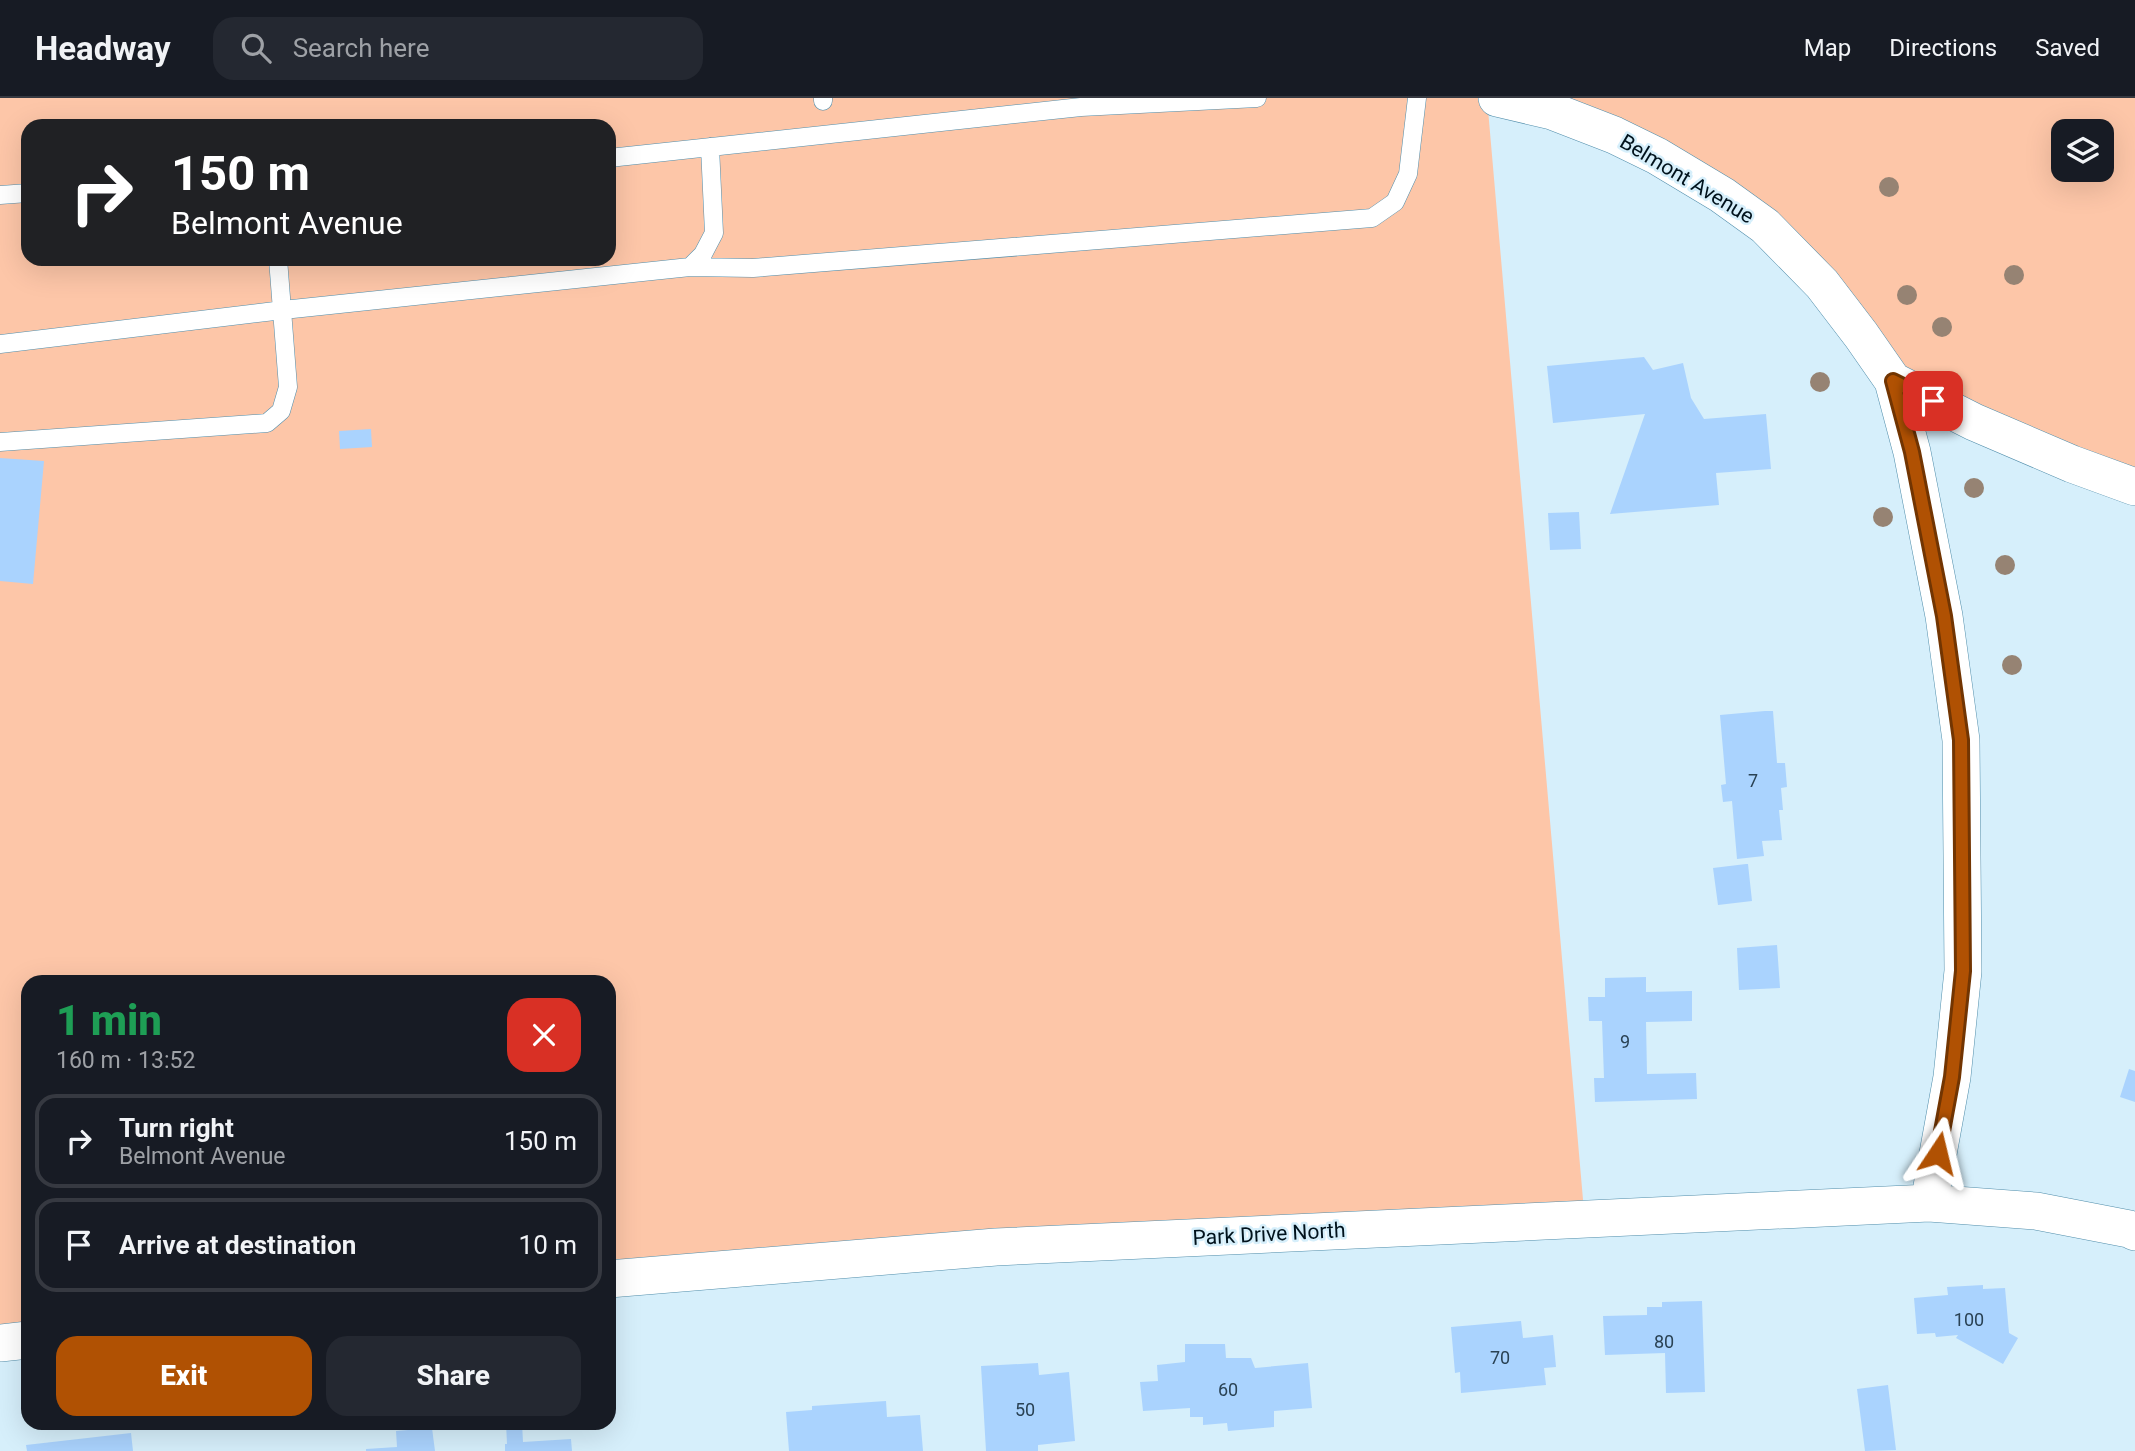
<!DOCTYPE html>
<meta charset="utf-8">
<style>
:root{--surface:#171b24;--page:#242831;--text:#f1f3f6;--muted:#9ea1a6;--line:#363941;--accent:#b05103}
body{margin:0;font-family:Roboto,sans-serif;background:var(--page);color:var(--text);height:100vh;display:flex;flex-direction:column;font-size:26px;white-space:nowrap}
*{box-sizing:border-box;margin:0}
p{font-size:23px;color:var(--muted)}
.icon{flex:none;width:38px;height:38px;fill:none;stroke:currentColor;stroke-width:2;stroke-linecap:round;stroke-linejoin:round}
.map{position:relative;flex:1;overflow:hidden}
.panel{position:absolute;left:21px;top:877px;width:595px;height:455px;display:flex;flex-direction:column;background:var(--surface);border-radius:21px;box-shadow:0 7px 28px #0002}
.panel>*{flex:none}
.hud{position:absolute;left:21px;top:21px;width:595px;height:147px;border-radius:21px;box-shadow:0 7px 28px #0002;background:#202124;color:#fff;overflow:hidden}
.tools{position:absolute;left:2051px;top:21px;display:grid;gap:14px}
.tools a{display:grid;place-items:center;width:63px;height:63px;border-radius:14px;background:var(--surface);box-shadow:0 7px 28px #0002;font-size:35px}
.pin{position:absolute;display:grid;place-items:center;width:60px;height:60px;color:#fff;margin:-30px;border-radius:14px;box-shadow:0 4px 10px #0006}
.me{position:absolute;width:77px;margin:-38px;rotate:10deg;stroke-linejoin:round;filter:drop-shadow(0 0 5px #0008)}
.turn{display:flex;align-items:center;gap:24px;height:147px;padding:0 35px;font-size:32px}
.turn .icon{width:91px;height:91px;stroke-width:2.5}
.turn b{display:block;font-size:49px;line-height:60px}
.round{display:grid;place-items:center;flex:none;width:74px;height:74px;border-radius:21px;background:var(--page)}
.summary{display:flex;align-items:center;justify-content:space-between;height:119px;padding:0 35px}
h1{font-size:42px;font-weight:800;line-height:52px;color:#1e9e55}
.action{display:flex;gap:14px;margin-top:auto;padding:14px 35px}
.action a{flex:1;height:80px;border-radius:21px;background:var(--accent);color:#fff;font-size:28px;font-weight:800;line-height:80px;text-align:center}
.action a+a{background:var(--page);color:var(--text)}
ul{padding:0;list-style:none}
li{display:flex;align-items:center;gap:21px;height:94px;margin:0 14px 10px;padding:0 21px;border:4px solid var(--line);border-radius:21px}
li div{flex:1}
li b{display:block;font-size:26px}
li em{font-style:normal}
header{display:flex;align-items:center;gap:42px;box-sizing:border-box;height:98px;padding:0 35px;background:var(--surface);border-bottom:2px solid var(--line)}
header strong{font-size:33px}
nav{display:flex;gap:38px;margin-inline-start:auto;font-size:24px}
.search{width:490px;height:63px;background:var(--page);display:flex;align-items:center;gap:18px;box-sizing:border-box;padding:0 24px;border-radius:21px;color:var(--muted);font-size:26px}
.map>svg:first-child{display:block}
</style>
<header>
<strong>Headway</strong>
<div class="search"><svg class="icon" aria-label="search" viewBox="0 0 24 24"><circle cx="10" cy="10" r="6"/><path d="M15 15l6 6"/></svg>Search here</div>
<nav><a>Map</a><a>Directions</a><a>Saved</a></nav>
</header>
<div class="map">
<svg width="2135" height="1353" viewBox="0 0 2135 1353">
<rect width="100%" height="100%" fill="#d6effb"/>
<!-- green -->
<path fill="#fdc6a8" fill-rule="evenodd" d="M0,0H1487L1584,1113L609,1186V884H28V1230L0,1232ZM28,28H609V161H28Z
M1543,0H2135V373L2020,329L1904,271L1794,141ZM2063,33H2102V72H2063Z"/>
<!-- building -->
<path fill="#aad3fe" d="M1644,259L1653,272L1683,265L1691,300L1704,321L1766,316L1771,371L1716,375L1719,407L1610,416L1645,316L1553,325L1547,268Z
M371,331L372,349L340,351L339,333Z
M0,360L44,363L33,486L0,483Z
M1579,414L1581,451L1550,452L1548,415Z
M1765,613H1773L1777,665H1785L1787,689L1781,690L1783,712H1779L1782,742L1762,743L1764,758L1737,761L1732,703L1723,704L1721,687L1726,686L1720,617Z
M1746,766H1748L1752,803L1718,807L1713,770Z
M1777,847L1780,890L1739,892L1737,850Z
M1646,879V894L1692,893V923L1646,924L1647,976L1696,975L1697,1001L1595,1004L1594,980H1604L1602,923H1589L1588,899H1605V880Z
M2129,971L2135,973V1004L2120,999Z
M1983,1187V1191L2005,1190L2009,1235L2018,1240L2003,1266L1956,1240L1958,1237L1936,1239L1935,1235L1917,1236L1914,1200L1948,1197L1947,1189Z
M1702,1203L1705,1294L1666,1295L1665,1255L1605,1257L1603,1218L1647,1217V1209H1662V1204Z
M1521,1223L1523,1240L1553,1237L1556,1269L1544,1270L1546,1287L1461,1295L1460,1274L1455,1275L1451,1229Z
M1185,1246H1225L1226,1260H1251L1255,1270L1308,1265L1312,1310L1274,1313V1329L1228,1333L1227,1325L1203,1327V1319H1190V1310L1143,1313L1140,1284L1158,1283L1157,1267L1185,1264Z
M1038,1265L1039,1277L1069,1274L1075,1343L1038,1347V1353H986L981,1268Z
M1888,1287L1896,1352L1865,1353L1857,1291Z
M886,1303L887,1319L920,1317L923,1353H789L786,1314L812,1312V1308Z
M506,1325H522L523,1344L571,1341L572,1353H505V1346H507Z
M432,1330L435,1353H366V1351L397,1349L396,1333Z
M131,1335L133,1353H27L26,1347Z"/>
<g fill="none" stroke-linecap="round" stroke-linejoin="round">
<!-- lane casing -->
<g stroke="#518eab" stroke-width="19">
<path id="lane" d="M823,0V3
M609,60L1081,9L1257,0
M0,97L28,95
M690,169L753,170L1372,120L1395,104L1408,76L1417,0
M0,246L283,212L690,169L703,156L714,135L710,49
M0,344L267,325L281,313L288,289L278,161"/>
</g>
<!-- street casing -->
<g stroke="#518eab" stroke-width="38">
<path id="street" d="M1497,0L1552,13L1614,37L1657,58L1722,97L1765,128L1822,186L1861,237L1893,283L1974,324L2072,366L2135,389
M1893,283L1912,354L1944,518L1961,642L1963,873L1952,979L1929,1105
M609,1181L996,1149L1929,1105L2036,1113L2129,1131L2135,1134
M0,1245L28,1242"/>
</g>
<!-- lane -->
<use href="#lane" stroke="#fff" stroke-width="18"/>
<!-- street -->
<use href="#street" stroke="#fff" stroke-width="37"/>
</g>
<!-- trees -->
<g fill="#968373">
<circle cx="1889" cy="89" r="10"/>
<circle cx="2014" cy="177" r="10"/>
<circle cx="1907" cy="197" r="10"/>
<circle cx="1942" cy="229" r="10"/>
<circle cx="1820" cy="284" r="10"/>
<circle cx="1974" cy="390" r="10"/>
<circle cx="1883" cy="419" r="10"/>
<circle cx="2005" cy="467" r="10"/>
<circle cx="2012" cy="567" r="10"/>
</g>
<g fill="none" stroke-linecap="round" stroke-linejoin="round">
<!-- route casing -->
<g stroke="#723502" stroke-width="18">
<path id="route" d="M1933,303L1893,283L1912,354L1944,518L1961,642L1963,873L1952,979L1938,1055"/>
</g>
<!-- route -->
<use href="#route" stroke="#b05103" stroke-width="12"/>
</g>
<g text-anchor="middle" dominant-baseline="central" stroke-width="5" stroke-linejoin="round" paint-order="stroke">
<!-- number labels -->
<g font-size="18" fill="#2a4254">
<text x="1753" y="682">7</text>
<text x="1625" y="943">9</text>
<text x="1969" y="1221">100</text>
<text x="1664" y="1243">80</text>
<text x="1500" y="1259">70</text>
<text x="1228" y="1291">60</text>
<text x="1025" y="1311">50</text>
</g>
<!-- street labels -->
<g font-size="21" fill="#00121c" stroke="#d6effb">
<text transform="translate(1687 81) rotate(31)">Belmont Avenue</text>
<text transform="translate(1269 1136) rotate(-3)">Park Drive North</text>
</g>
</g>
</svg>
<div class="tools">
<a><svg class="icon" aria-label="layers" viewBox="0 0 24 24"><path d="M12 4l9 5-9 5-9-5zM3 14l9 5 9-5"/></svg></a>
</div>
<div class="pin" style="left:1933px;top:303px;background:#d93025"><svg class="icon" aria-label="arrive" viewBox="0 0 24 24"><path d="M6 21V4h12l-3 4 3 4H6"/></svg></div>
<svg class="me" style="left:1938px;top:1055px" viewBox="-20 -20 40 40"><path d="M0-17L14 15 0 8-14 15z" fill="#b05103" stroke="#fff" stroke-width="4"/></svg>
<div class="hud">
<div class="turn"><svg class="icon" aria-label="right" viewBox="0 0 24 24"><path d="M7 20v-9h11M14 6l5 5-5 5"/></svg><div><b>150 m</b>Belmont Avenue</div></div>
</div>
<section class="panel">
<div class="summary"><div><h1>1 min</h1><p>160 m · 13:52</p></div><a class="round" style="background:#d93025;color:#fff"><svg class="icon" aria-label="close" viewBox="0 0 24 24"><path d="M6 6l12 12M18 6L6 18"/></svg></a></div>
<ul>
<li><svg class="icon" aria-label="right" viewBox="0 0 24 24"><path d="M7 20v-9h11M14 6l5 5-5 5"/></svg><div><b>Turn right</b><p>Belmont Avenue</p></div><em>150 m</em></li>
<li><svg class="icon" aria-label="arrive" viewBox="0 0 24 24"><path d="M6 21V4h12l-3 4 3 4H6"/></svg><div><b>Arrive at destination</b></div><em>10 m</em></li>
</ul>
<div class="action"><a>Exit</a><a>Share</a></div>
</section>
</div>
